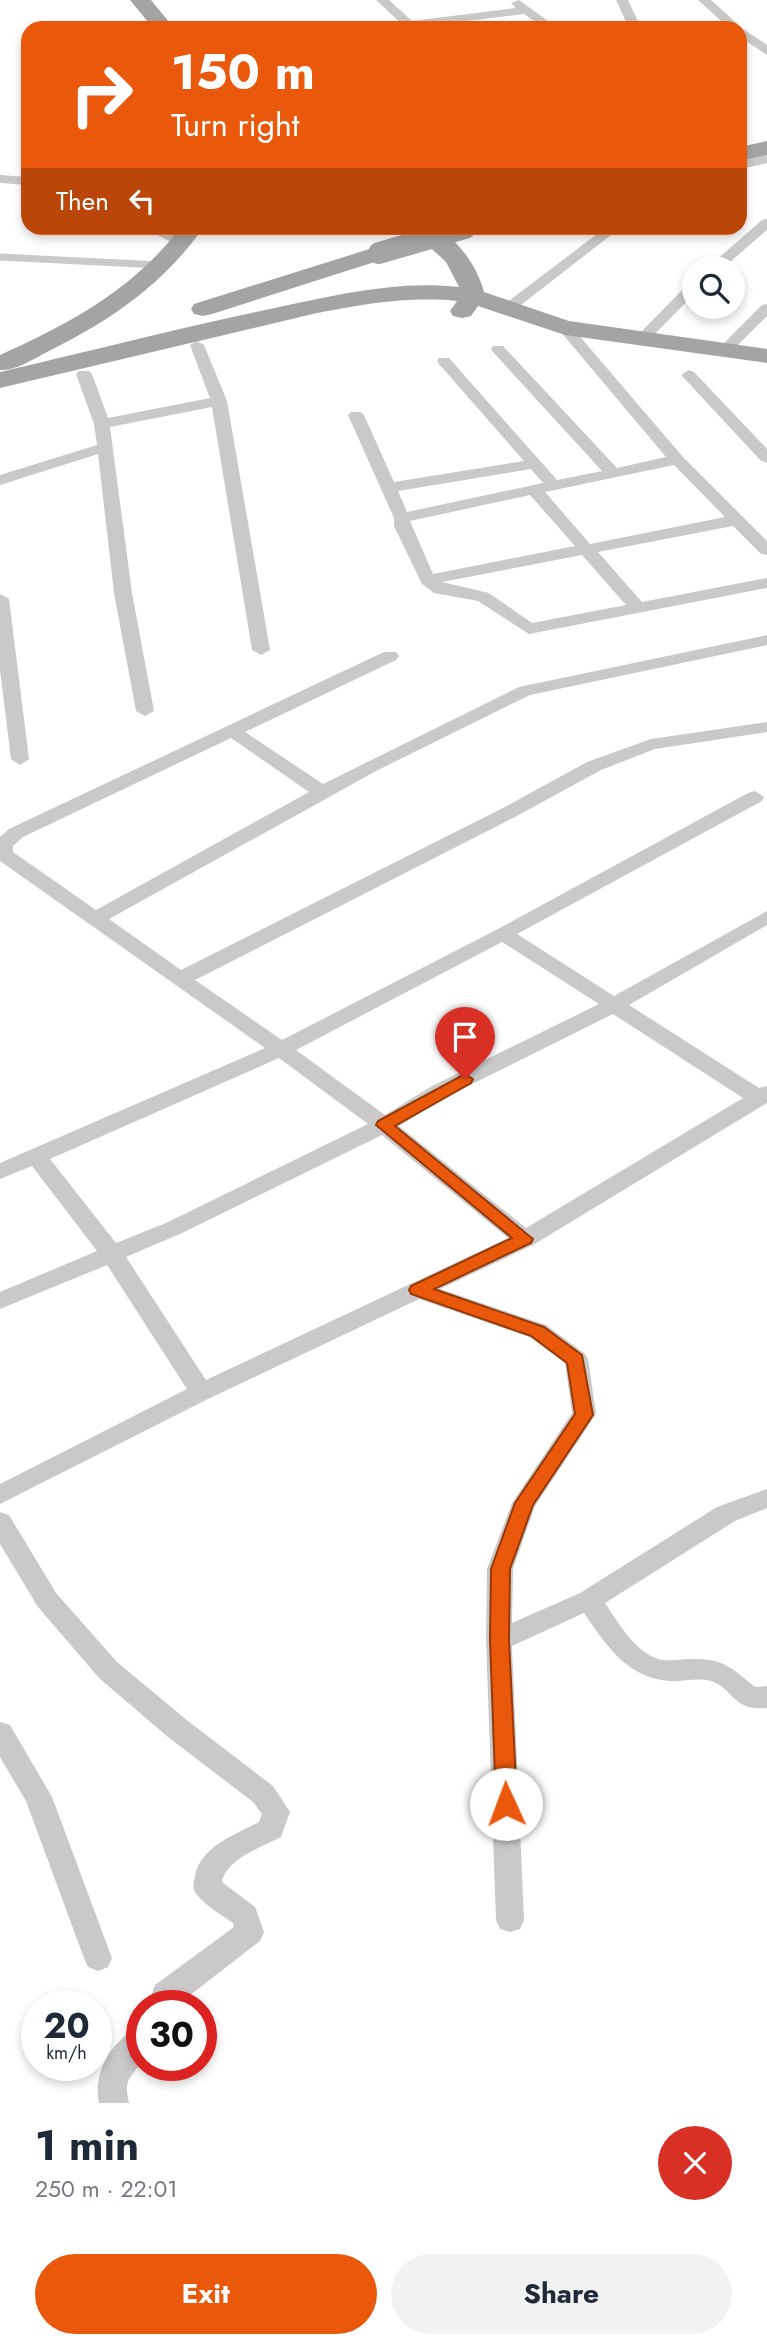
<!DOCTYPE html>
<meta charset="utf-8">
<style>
:root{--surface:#fff;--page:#f2f2f3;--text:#1f2937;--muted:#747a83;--accent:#ea580c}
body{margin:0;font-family:Jost,sans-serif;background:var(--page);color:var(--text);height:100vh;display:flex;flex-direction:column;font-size:26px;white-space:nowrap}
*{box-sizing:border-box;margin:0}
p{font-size:23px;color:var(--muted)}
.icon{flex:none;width:38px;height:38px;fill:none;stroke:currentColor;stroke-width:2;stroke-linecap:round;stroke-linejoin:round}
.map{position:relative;height:2103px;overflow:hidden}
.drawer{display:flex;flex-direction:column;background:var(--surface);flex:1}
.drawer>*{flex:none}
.guide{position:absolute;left:21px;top:21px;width:726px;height:214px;border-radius:21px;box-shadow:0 4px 10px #0003;background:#ea580c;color:#fff;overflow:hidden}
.buttons{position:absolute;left:682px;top:256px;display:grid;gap:14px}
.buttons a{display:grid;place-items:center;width:63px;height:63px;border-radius:50%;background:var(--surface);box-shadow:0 4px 10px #0003;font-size:35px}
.speed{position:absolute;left:21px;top:1990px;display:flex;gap:14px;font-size:35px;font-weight:700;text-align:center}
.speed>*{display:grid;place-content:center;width:91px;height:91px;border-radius:50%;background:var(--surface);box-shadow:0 4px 10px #0003;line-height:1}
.speed small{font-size:18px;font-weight:400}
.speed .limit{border:10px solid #d22;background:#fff;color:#111}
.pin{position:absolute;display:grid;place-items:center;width:60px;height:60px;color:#fff;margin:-72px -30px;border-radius:50% 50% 50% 0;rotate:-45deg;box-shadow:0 0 7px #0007}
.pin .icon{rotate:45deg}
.me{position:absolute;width:77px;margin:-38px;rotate:358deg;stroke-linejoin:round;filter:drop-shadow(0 0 5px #0008)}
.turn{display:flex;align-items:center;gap:24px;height:147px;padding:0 35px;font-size:32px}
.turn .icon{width:91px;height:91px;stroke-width:2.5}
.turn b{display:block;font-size:49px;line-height:60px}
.then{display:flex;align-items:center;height:66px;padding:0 35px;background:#0003;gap:14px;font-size:26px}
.round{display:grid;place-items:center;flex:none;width:74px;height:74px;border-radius:37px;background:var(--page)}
.head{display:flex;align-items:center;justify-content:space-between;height:119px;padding:0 35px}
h1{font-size:42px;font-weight:700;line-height:52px}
.button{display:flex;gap:14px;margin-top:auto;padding:14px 35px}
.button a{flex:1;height:80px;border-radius:42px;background:var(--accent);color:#fff;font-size:28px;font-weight:700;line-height:80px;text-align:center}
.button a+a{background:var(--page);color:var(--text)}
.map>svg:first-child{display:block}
</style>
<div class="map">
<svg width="767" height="2103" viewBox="0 0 767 2103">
<rect width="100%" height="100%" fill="#fff"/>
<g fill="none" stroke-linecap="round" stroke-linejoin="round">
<!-- lane -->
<path stroke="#c9c9c9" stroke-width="7" d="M0,257L159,265"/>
<!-- street -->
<path fill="#c9c9c9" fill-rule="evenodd" d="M376,0H389L412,21L516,8L511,3L519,0L558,28H544L524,14L406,28Z
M616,0H628L641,28H629Z
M698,0H711L742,28L767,45V55L740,37V28H729Z
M767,155V163L740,169V161Z
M0,175L28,177V185L0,183Z
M767,219V230L723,268H707L762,220Z
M145,228H162L188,242L186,245H176Z
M605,228H620L512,312H502L500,309L502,306Z
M695,281V293L649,340H639L637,337L639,334L690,282Z
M767,304V316L731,352H721L719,349L721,346L762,305Z
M565,324L570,325L683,457L767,541V555L761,554L733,526L598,552L642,602L767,578V588L529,634L478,601L434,593L422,584L394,526V518L348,415L351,412H361L364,415L394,482L524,461L439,364L437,361L439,358H449L557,480L602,471L493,352L491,349L493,346H503L617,468L666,457L560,331L558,328ZM674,465L725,517L590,544L545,492ZM531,469L543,483L407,512L398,491ZM530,495L575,546L433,574L410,521ZM582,555L626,605L532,623L489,593L442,582Z
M197,341L204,345L227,401L270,650L261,655L252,650L212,407L110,427L132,593L154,711L145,716L136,711L114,593L98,454L0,485V475L97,445L94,424L76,374L79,371H89L92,374L108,418L210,398L190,345Z
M689,370L694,372L767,449V463L761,461L684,378L681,375Z
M0,594L9,599L29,759L20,765L11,759L0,670Z
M767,635V645L530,695L376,771L109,919L181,970L501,809L587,762L651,739L767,722V732L655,749L601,770L515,817L195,980L282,1040L496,930L748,793L755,791L764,797L762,801L517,934L614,996L767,911V925L629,1005L759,1088L767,1086V1103L533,1245L440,1289L546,1325L584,1353L588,1359L596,1414L535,1506L513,1569L512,1623L580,1593L717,1507L767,1489V1508L735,1521L605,1603C618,1622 634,1651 658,1659C668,1662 680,1659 691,1659C723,1658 732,1668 755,1687L767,1686V1708C731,1711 735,1689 711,1681C698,1677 682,1682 669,1681C627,1678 606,1645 584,1613L512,1646L524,1920L520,1929L510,1932L500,1929L496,1920L486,1640L487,1569L512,1503L572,1413L565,1363L530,1337L419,1299L210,1398L0,1504V1484L187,1389L107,1265L0,1309V1292L97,1251L32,1166L0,1179V1163L265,1048L0,861V837L9,829L384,652H396L399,656L396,660L245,732L323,784L519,687ZM231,738L309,792L96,910L13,852V846L23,837ZM502,942L599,1004L432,1086L385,1115L296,1050ZM613,1014L743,1098L526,1228L399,1126L448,1096ZM279,1058L368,1124L166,1223L116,1243L50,1159ZM382,1135L508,1238L206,1380L126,1257L182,1233Z
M0,1512L9,1515L56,1593L117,1662L188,1721L273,1786L290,1812L281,1837C262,1847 226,1859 222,1882L255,1907L264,1932L260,1941L176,2006H147L155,1985L234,1927L233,1923C222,1915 207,1907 198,1896C192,1890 193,1884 195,1876C200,1847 236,1834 259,1822L262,1814L253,1802L168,1737L99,1678L38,1607L0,1544Z
M0,1722L10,1725L52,1797L112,1958L108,1967L98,1971L88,1967L84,1958L26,1801L0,1757Z
M142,2026C142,2035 145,2052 141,2061C131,2080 123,2078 129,2103H99C92,2073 113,2037 142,2026Z"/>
<!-- primary -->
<path fill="#a4a4a4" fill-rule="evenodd" d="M130,0H151L174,28H153Z
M767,141V155L740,161V147Z
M180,228H203C162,286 108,322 45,353C32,360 15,371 0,370V355C69,324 134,289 180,228Z
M409,228C417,228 430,225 437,229C459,240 478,268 484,292L569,321L767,349V363L565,335L478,306L471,316L462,318L453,316L450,311L457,301C409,296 363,304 317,313L0,388V372C90,351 179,328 270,309C332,296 395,280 459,287L446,262Z
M379,246L387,248L391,253L387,258L212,314L203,316L194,314L191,309L194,304Z"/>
<!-- primary-bridge -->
<path stroke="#a4a4a4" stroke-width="22" d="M379,253L465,228"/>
</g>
<!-- route -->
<path fill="#ea580c" stroke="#983908" stroke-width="2" d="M465,1074L473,1079L471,1083L395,1126L533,1239L531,1243L434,1289L544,1327L582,1355L593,1415L533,1505L510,1569L509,1640L517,1804L514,1810L506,1813L499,1810L496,1804L490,1640L491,1569L515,1503L575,1414L567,1363L531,1336L411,1294L409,1290L411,1286L512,1238L376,1125L378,1121Z"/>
</svg>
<div class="buttons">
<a><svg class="icon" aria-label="search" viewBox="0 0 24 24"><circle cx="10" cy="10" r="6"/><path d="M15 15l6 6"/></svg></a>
</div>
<div class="speed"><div>20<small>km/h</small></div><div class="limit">30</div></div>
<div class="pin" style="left:465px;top:1079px;background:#d93025"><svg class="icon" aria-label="arrive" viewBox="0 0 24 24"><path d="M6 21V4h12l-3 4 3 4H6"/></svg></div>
<svg class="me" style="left:506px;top:1804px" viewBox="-20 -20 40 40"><circle r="19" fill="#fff"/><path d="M0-13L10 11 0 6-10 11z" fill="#ea580c"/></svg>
<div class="guide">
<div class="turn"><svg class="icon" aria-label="right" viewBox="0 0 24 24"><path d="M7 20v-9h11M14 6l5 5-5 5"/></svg><div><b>150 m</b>Turn right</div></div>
<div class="then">Then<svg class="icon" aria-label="left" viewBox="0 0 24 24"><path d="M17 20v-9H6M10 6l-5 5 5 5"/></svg></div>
</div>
</div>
<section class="drawer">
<div class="head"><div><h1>1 min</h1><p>250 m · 22:01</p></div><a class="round" style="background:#d93025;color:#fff"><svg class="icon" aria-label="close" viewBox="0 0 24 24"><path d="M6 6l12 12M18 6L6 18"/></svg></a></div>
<div class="button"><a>Exit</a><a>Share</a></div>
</section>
